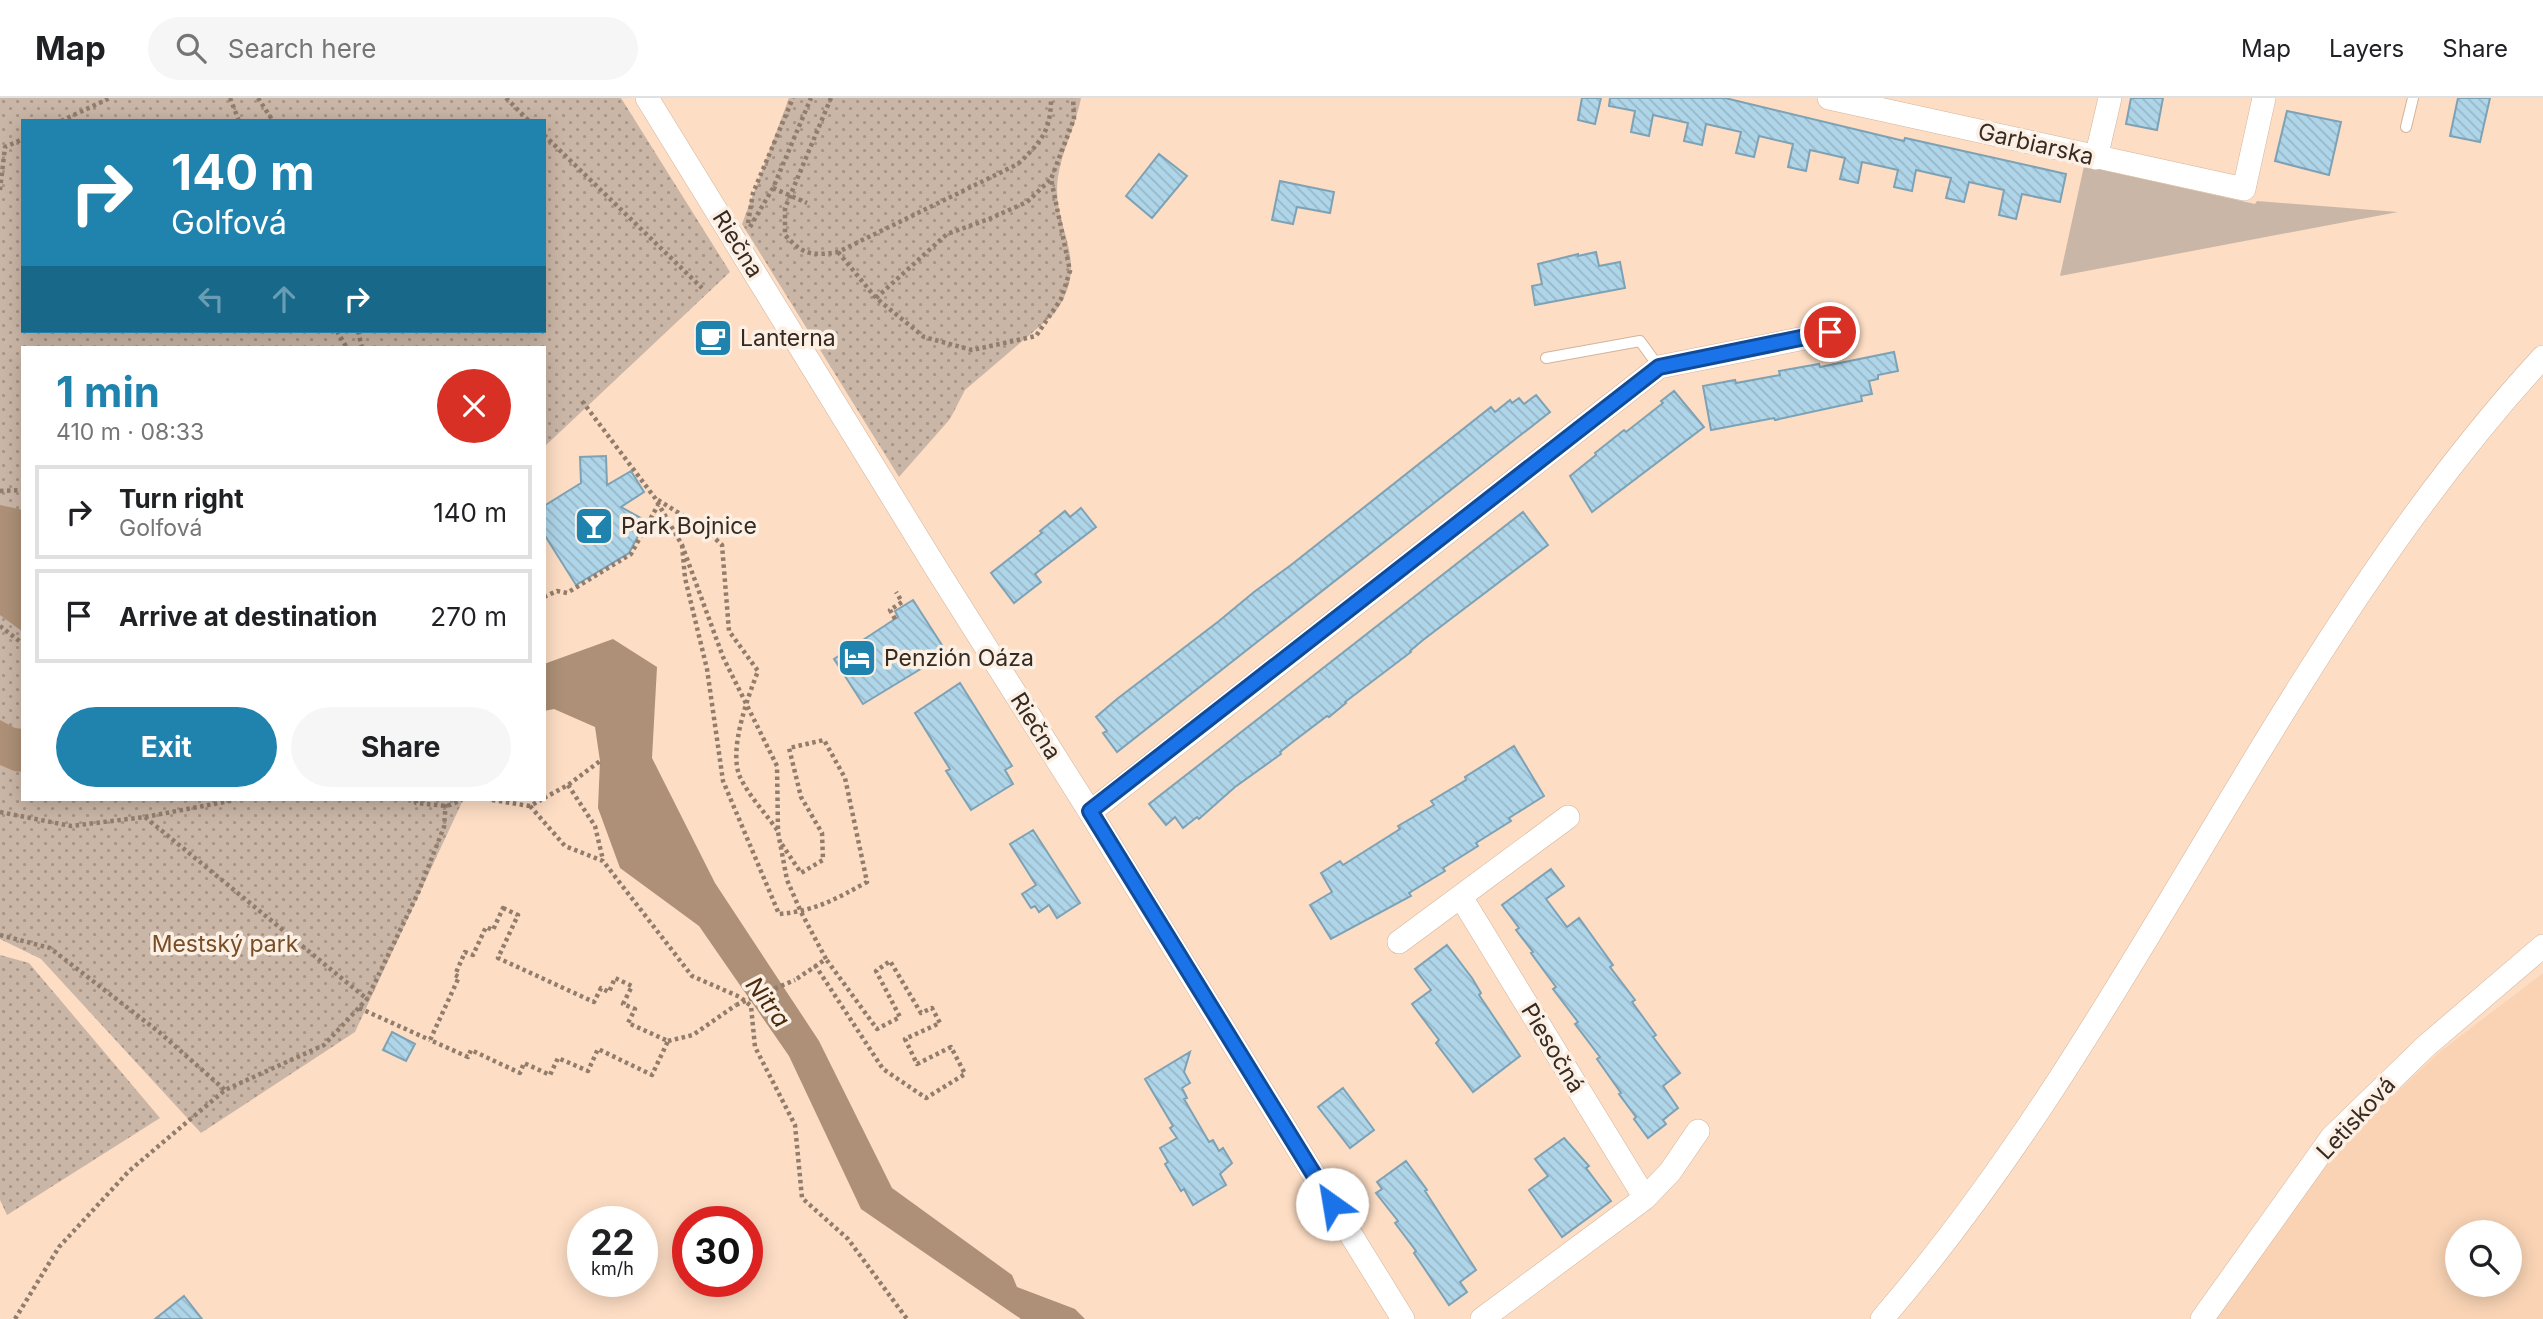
<!DOCTYPE html>
<meta charset="utf-8">
<style>
:root{--surface:#fff;--page:#f6f6f6;--text:#202124;--muted:#757577;--line:#e0e0e0;--accent:#1f83ad}
body{margin:0;font-family:Inter,sans-serif;background:var(--page);color:var(--text);height:100vh;display:flex;flex-direction:column;font-size:26px;white-space:nowrap}
*{box-sizing:border-box;margin:0}
p{font-size:23px;color:var(--muted)}
.icon{flex:none;width:38px;height:38px;fill:none;stroke:currentColor;stroke-width:2;stroke-linecap:round;stroke-linejoin:round}
.map{position:relative;flex:1;overflow:hidden}
.side{position:absolute;left:21px;top:248px;width:525px;height:455px;display:flex;flex-direction:column;background:var(--surface);border-radius:0px;box-shadow:0 4px 18px #0003}
.side>*{flex:none}
.hud{position:absolute;left:21px;top:21px;width:525px;height:214px;border-radius:0px;box-shadow:0 4px 18px #0003;background:#1f83ad;color:#fff;overflow:hidden}
.fabs{position:absolute;left:2445px;top:1122px;display:grid;gap:14px}
.fabs a{display:grid;place-items:center;width:77px;height:77px;border-radius:50%;background:var(--surface);box-shadow:0 4px 18px #0003;font-size:35px}
.speed{position:absolute;left:567px;top:1108px;display:flex;gap:14px;font-size:35px;font-weight:700;text-align:center}
.speed>*{display:grid;place-content:center;width:91px;height:91px;border-radius:50%;background:var(--surface);box-shadow:0 4px 18px #0003;line-height:1}
.speed small{font-size:18px;font-weight:400}
.speed .limit{border:10px solid #d22;background:#fff;color:#111}
.pin{position:absolute;display:grid;place-items:center;width:60px;height:60px;color:#fff;margin:-30px;border:4px solid #fff;border-radius:50%;box-shadow:0 2px 7px #0007}
.me{position:absolute;width:77px;margin:-38px;rotate:328deg;stroke-linejoin:round;filter:drop-shadow(0 0 5px #0008)}
.turn{display:flex;align-items:center;gap:24px;height:147px;padding:0 35px;font-size:32px}
.turn .icon{width:91px;height:91px;stroke-width:2.5}
.turn b{display:block;font-size:49px;line-height:60px}
.lanes{display:flex;align-items:center;height:66px;padding:0 35px;background:#0003;justify-content:center;gap:35px;direction:ltr}
.lanes .off{opacity:.35}
.round{display:grid;place-items:center;flex:none;width:74px;height:74px;border-radius:37px;background:var(--page)}
.headline{display:flex;align-items:center;justify-content:space-between;height:119px;padding:0 35px}
h1{font-size:42px;font-weight:700;line-height:52px;color:var(--accent)}
.cta{display:flex;gap:14px;margin-top:auto;padding:14px 35px}
.cta a{flex:1;height:80px;border-radius:42px;background:var(--accent);color:#fff;font-size:28px;font-weight:700;line-height:80px;text-align:center}
.cta a+a{background:var(--page);color:var(--text)}
ul{padding:0;list-style:none}
li{display:flex;align-items:center;gap:21px;height:94px;margin:0 14px 10px;padding:0 21px;border:4px solid var(--line);border-radius:0px}
li div{flex:1}
li b{display:block;font-size:26px}
li em{font-style:normal}
header{display:flex;align-items:center;gap:42px;box-sizing:border-box;height:98px;padding:0 35px;background:var(--surface);border-bottom:2px solid var(--line)}
header strong{font-size:33px}
nav{display:flex;gap:38px;margin-inline-start:auto;font-size:24px}
.search{width:490px;height:63px;background:var(--page);display:flex;align-items:center;gap:18px;box-sizing:border-box;padding:0 24px;border-radius:38px;color:var(--muted);font-size:26px}
.map>svg:first-child{display:block}
</style>
<header>
<strong>Map</strong>
<div class="search"><svg class="icon" aria-label="search" viewBox="0 0 24 24"><circle cx="10" cy="10" r="6"/><path d="M15 15l6 6"/></svg>Search here</div>
<nav><a>Map</a><a>Layers</a><a>Share</a></nav>
</header>
<div class="map">
<svg width="2543" height="1221" viewBox="0 0 2543 1221">
<defs>
<pattern id="grass-dots" width="8" height="8" patternUnits="userSpaceOnUse" patternTransform="scale(1.75)"><rect width="8" height="8" fill="#cab6a6"/><path d="M2 2h.1M6 6h.1" fill="none" stroke="#a59487" stroke-width="1.8" stroke-linecap="round"/></pattern>
<pattern id="building-back-hatch" width="6" height="6" patternUnits="userSpaceOnUse" patternTransform="scale(1.75)"><rect width="6" height="6" fill="#afd5e9"/><path d="M-1 5l2 2M0 0l6 6M5-1l2 2" fill="none" stroke="#97b7c8"/></pattern>
</defs>
<rect width="100%" height="100%" fill="#fdddc4"/>
<!-- built -->
<path fill="#f9d3b4" fill-rule="evenodd" d="M2543,875V1221H2213L2327,1063L2377,1012L2441,953ZM2457,1134H2510V1186H2457Z"/>
<!-- grass -->
<path fill="url(#grass-dots)" fill-rule="evenodd" d="M0,0H621L730,174L544,349V250H23V702H463L355,934L201,1035L41,861L0,841ZM23,23H544V233H23Z
M789,0H1081C1076,27 1062,52 1058,79C1050,131 1094,162 1054,216L965,292L950,321L899,379L742,126Z
M0,857L29,865L160,1020L7,1117L0,1102Z"/>
<!-- garden -->
<path fill="#cab6a6" d="M2084,68L2255,106L2257,103L2398,114L2060,178Z"/>
<!-- water -->
<path fill="#ad9077" d="M0,407L23,412V534L0,517Z
M613,541L657,569L652,660L715,785L819,943L892,1090L1012,1177L1017,1189L1075,1211L1085,1221H1021L861,1111L789,958L699,828L620,770L598,710L600,663L595,629L554,611L544,613V566Z
M0,622L15,630L23,631V674L14,673L0,667Z"/>
<!-- building -->
<path fill="url(#building-back-hatch)" stroke="#7ea2b5" stroke-width="2" d="M1582,0H1601L1595,26L1578,22Z
M1610,0H1725L1904,43L1905,40L2066,76L2060,104L2022,96L2016,121L1999,117L2004,92L1969,84L1964,104L1946,100L1951,80L1916,72L1912,93L1894,89L1898,72L1862,64L1858,85L1840,81L1845,60L1810,52L1806,73L1788,69L1793,46L1759,38L1754,59L1736,55L1741,34L1706,26L1702,47L1684,43L1688,25L1653,17L1649,38L1631,34L1635,13L1609,8Z
M2131,0H2163L2157,32L2126,26Z
M2458,0H2490L2480,44L2450,38Z
M2287,13L2341,24L2329,77L2275,63Z
M1159,56L1187,78L1152,120L1126,98Z
M1280,83L1334,94L1330,115L1297,109L1293,126L1272,122Z
M1596,154L1599,168L1620,164L1625,190L1535,207L1532,188L1542,186L1538,166L1578,156V158Z
M1894,254L1898,273L1878,277V281L1869,283L1872,296L1861,298L1862,303L1775,322L1774,320L1711,332L1703,288L1735,282L1736,285L1780,277L1779,273L1819,266L1820,269Z
M1674,293L1704,329L1592,414L1570,378L1596,357L1595,355L1624,332L1626,334L1663,305L1661,303Z
M1536,297L1550,314L1117,654L1103,635L1107,633L1096,619L1117,601L1219,523L1254,494L1291,467L1491,309L1495,314L1510,302L1512,305L1519,300L1524,306Z
M606,358L607,387L631,373L644,394L621,409L646,423L629,455L576,487L544,436V408L581,385L580,359Z
M1081,410L1096,429L1035,476L1041,484L1014,505L991,475L1042,435L1040,433L1065,413L1070,419Z
M1523,414L1548,447L1423,542L1410,553L1411,554L1345,604L1346,605L1329,619L1327,618L1294,643L1280,654L1281,656L1235,689L1199,721L1197,719L1183,730L1175,719L1166,727L1149,706Z
M913,502L947,555L863,606L834,561L898,519L895,513Z
M960,585L1012,668L1005,672L1013,686L971,712L946,673L950,671L915,615Z
M1514,648L1544,698L1509,720L1511,723L1476,745L1478,748L1443,770L1445,773L1409,795L1411,798L1331,841L1310,807L1332,794L1321,775L1340,763L1343,767L1400,731L1398,728L1434,707L1431,703L1466,682L1465,679Z
M1033,732L1080,805L1057,820L1049,807L1039,814L1035,808L1031,810L1022,796L1036,787L1010,746Z
M1551,771L1564,788L1546,801L1567,829L1579,820L1613,867L1610,869L1635,902L1632,904L1656,937L1653,939L1680,975L1663,988L1678,1010L1663,1022L1666,1026L1648,1040L1634,1021L1636,1019L1619,996L1621,995L1597,961L1600,959L1575,926L1578,924L1553,891L1556,889L1531,855L1533,854L1516,832L1519,830L1502,807Z
M1447,847L1472,880L1481,895L1479,897L1520,958L1473,994L1436,945L1439,942L1412,906L1431,892L1415,871Z
M392,934L415,946L406,963L383,952Z
M1190,954L1184,974L1190,985L1182,990L1187,1000L1184,1001L1209,1044L1213,1042L1219,1053L1223,1050L1232,1065L1220,1076L1226,1087L1193,1107L1184,1091L1181,1093L1165,1066L1168,1064L1160,1050L1177,1040L1170,1030L1173,1028L1145,981Z
M1343,990L1374,1032L1350,1050L1318,1009Z
M1564,1040L1589,1068L1586,1070L1611,1103L1562,1139L1529,1092L1548,1078L1535,1061Z
M1406,1063L1427,1092L1425,1093L1476,1172L1460,1184L1467,1194L1449,1207L1414,1155L1416,1153L1395,1125L1398,1123L1376,1095L1382,1091L1377,1084Z
M184,1198L202,1221H155Z"/>
<g fill="none" stroke-linecap="round" stroke-linejoin="round">
<!-- service casing -->
<g stroke="#d2b49b" stroke-width="12">
<path id="service" d="M2406,29L2413,0
M1546,260L1640,243L1659,269"/>
</g>
<!-- minor casing -->
<g stroke="#d2b49b" stroke-width="24">
<path id="minor" d="M647,0L936,470L1090,714L1403,1221
M1829,0L2244,91L2264,0
M2096,60L2110,0
M1090,714L1659,269L1830,235
M1461,799L1645,1100L1482,1221
M1399,844L1568,719
M1645,1100L1670,1074L1698,1033
M1882,1221C2138,925 2278,547 2543,259
M2202,1221L2332,1039L2426,948L2543,848"/>
</g>
<!-- path -->
<path stroke="#927d6c" stroke-width="4.5" stroke-dasharray="3.5 3.5" stroke-linecap="butt" d="M230,0L239,23
M258,0L273,23
M506,0L529,23
M831,0L785,110V137C803,157 812,158 838,154L1018,66C1041,44 1051,33 1051,0
M61,23L110,0
M544,37L702,190
M773,90L807,105
M0,92L5,49L23,41
M748,125L753,95L793,0
M750,129L773,90L811,0
M838,154L876,200L924,239L972,252L1036,238L1061,201L1070,173L1051,81L1074,21L1073,0
M876,200L947,136L989,121L1027,104L1051,81
M337,233L347,250
M358,233L362,250
M582,303L655,400L682,447L723,559L777,668L778,734L787,782L801,814L826,861L795,882
M0,393L23,392
M658,402L706,432L722,447L729,533L758,573C748,599 728,652 740,679C749,698 766,716 778,733
M682,447L685,480L707,571L723,683L779,816C815,813 836,801 867,784L845,680L824,642L789,650L801,699L822,735L823,762L801,775L779,742
M544,499L557,493L567,495L631,456L658,407
M895,521L890,512L902,504L896,494
M0,528L23,546
M568,687L595,728L603,762
M544,700L568,687L600,663
M416,702V705L447,708L462,702
M492,702L530,708L541,702
M530,708L565,748L603,763L692,878L740,899L751,908L755,949L795,1027L802,1100L848,1141L907,1221
M0,714L71,728L145,719L235,702
M145,719L367,901
M503,810L518,817L498,860L594,904L601,890L609,894L615,880L632,888L623,906L635,911L628,925L668,943L652,977L598,951L588,973L558,960L550,977L524,965L520,975L471,952L468,959L430,942L459,879L455,877L465,854L473,857L486,829L493,832Z
M0,837L50,850L159,934L225,992
M815,867L883,971L926,1000L965,976L951,949L917,966L905,941L940,925L932,910L921,915L890,863L876,873L900,919L877,931L826,861
M359,910L430,942
M668,943L693,937L736,907
M15,1221L59,1149L129,1073L225,992L324,947L367,901L418,795L444,729L446,702"/>
<!-- service -->
<use href="#service" stroke="#fff" stroke-width="10"/>
<!-- minor -->
<use href="#minor" stroke="#fff" stroke-width="23"/>
<!-- path-bridge -->
<path stroke="#927d6c" stroke-width="4.5" stroke-dasharray="3.5 3.5" stroke-linecap="butt" d="M736,907L795,882"/>
</g>
<g fill="none" stroke-linecap="round" stroke-linejoin="round">
<!-- route casing -->
<g stroke="#114b97" stroke-width="18">
<path id="route" d="M1332,1106L1090,713L1659,269L1830,234"/>
</g>
<!-- route -->
<use href="#route" stroke="#1a73e8" stroke-width="12"/>
</g>
<!-- icons -->
<defs>
<g id="cafe-square" transform="scale(2.0125)"><rect x="-9" y="-9" width="18" height="18" rx="4" fill="#1f83ad" stroke="#fcefe4"/><path d="M-5.5-4.5H6V0H3Q3 3.5 0 3.5H-2.5Q-5.5 3.5-5.5 0ZM3-3.2v2h1.7v-2ZM-6 4.5H4V6H-6Z" fill="#fff"/></g>
<g id="bar-square" transform="scale(2.0125)"><rect x="-9" y="-9" width="18" height="18" rx="4" fill="#1f83ad" stroke="#fcefe4"/><path d="M-6-5H6L.8 .8V4.5H3.5V6h-7V4.5H-.8V.8Z" fill="#fff"/></g>
<g id="hotel-square" transform="scale(2.0125)"><rect x="-9" y="-9" width="18" height="18" rx="4" fill="#1f83ad" stroke="#fcefe4"/><path d="M-6-4.5h1.5V1H6V5H4.5V3h-9V5H-6ZM-4 0a1.8 1.8 0 1 1 3.6 0ZM.5 0V-2.5h3Q6-2.5 6 0Z" fill="#fff"/></g>
</defs>
<g fill-rule="evenodd">
<use href="#cafe-square" x="713" y="240"/>
<use href="#bar-square" x="594" y="428"/>
<use href="#hotel-square" x="857" y="560"/>
</g>
<g text-anchor="middle" dominant-baseline="central" stroke-width="7" stroke-linejoin="round" paint-order="stroke">
<!-- street labels -->
<g font-size="23" fill="#362a21" stroke="#fcefe4">
<text transform="translate(2036 46) rotate(13)">Garbiarska</text>
<text transform="translate(738 146) rotate(58)">Riečna</text>
<text transform="translate(1036 628) rotate(58)">Riečna</text>
<text transform="translate(1553 950) rotate(59)">Piesočná</text>
<text transform="translate(2356 1020) rotate(-47)">Letisková</text>
</g>
<!-- poi labels -->
<g font-size="23" fill="#362a21" stroke="#fcefe4" text-anchor="start">
<text x="740" y="240">Lanterna</text>
<text x="621" y="428">Park Bojnice</text>
<text x="884" y="560">Penzión Oáza</text>
</g>
<!-- park labels -->
<g font-size="23" fill="#784d25" stroke="#fcefe4">
<text x="225" y="846">Mestský park</text>
</g>
<!-- water labels -->
<g font-size="24" font-style="italic" fill="#4c2c0d" stroke="#fcefe4">
<text transform="translate(768 904) rotate(53)">Nitra</text>
</g>
</g>
</svg>
<div class="fabs">
<a><svg class="icon" aria-label="search" viewBox="0 0 24 24"><circle cx="10" cy="10" r="6"/><path d="M15 15l6 6"/></svg></a>
</div>
<div class="speed"><div>22<small>km/h</small></div><div class="limit">30</div></div>
<div class="pin" style="left:1830px;top:234px;background:#d93025"><svg class="icon" aria-label="arrive" viewBox="0 0 24 24"><path d="M6 21V4h12l-3 4 3 4H6"/></svg></div>
<svg class="me" style="left:1332px;top:1106px" viewBox="-20 -20 40 40"><circle r="19" fill="#fff"/><path d="M0-13L10 11 0 6-10 11z" fill="#1a73e8"/></svg>
<div class="hud">
<div class="turn"><svg class="icon" aria-label="right" viewBox="0 0 24 24"><path d="M7 20v-9h11M14 6l5 5-5 5"/></svg><div><b>140 m</b>Golfová</div></div>
<div class="lanes"><svg class="icon off" aria-label="left" viewBox="0 0 24 24"><path d="M17 20v-9H6M10 6l-5 5 5 5"/></svg><svg class="icon off" aria-label="ahead" viewBox="0 0 24 24"><path d="M12 20V5M6 11l6-6 6 6"/></svg><svg class="icon" aria-label="right" viewBox="0 0 24 24"><path d="M7 20v-9h11M14 6l5 5-5 5"/></svg></div>
</div>
<section class="side">
<div class="headline"><div><h1>1 min</h1><p>410 m · 08:33</p></div><a class="round" style="background:#d93025;color:#fff"><svg class="icon" aria-label="close" viewBox="0 0 24 24"><path d="M6 6l12 12M18 6L6 18"/></svg></a></div>
<ul>
<li><svg class="icon" aria-label="right" viewBox="0 0 24 24"><path d="M7 20v-9h11M14 6l5 5-5 5"/></svg><div><b>Turn right</b><p>Golfová</p></div><em>140 m</em></li>
<li><svg class="icon" aria-label="arrive" viewBox="0 0 24 24"><path d="M6 21V4h12l-3 4 3 4H6"/></svg><div><b>Arrive at destination</b></div><em>270 m</em></li>
</ul>
<div class="cta"><a>Exit</a><a>Share</a></div>
</section>
</div>
